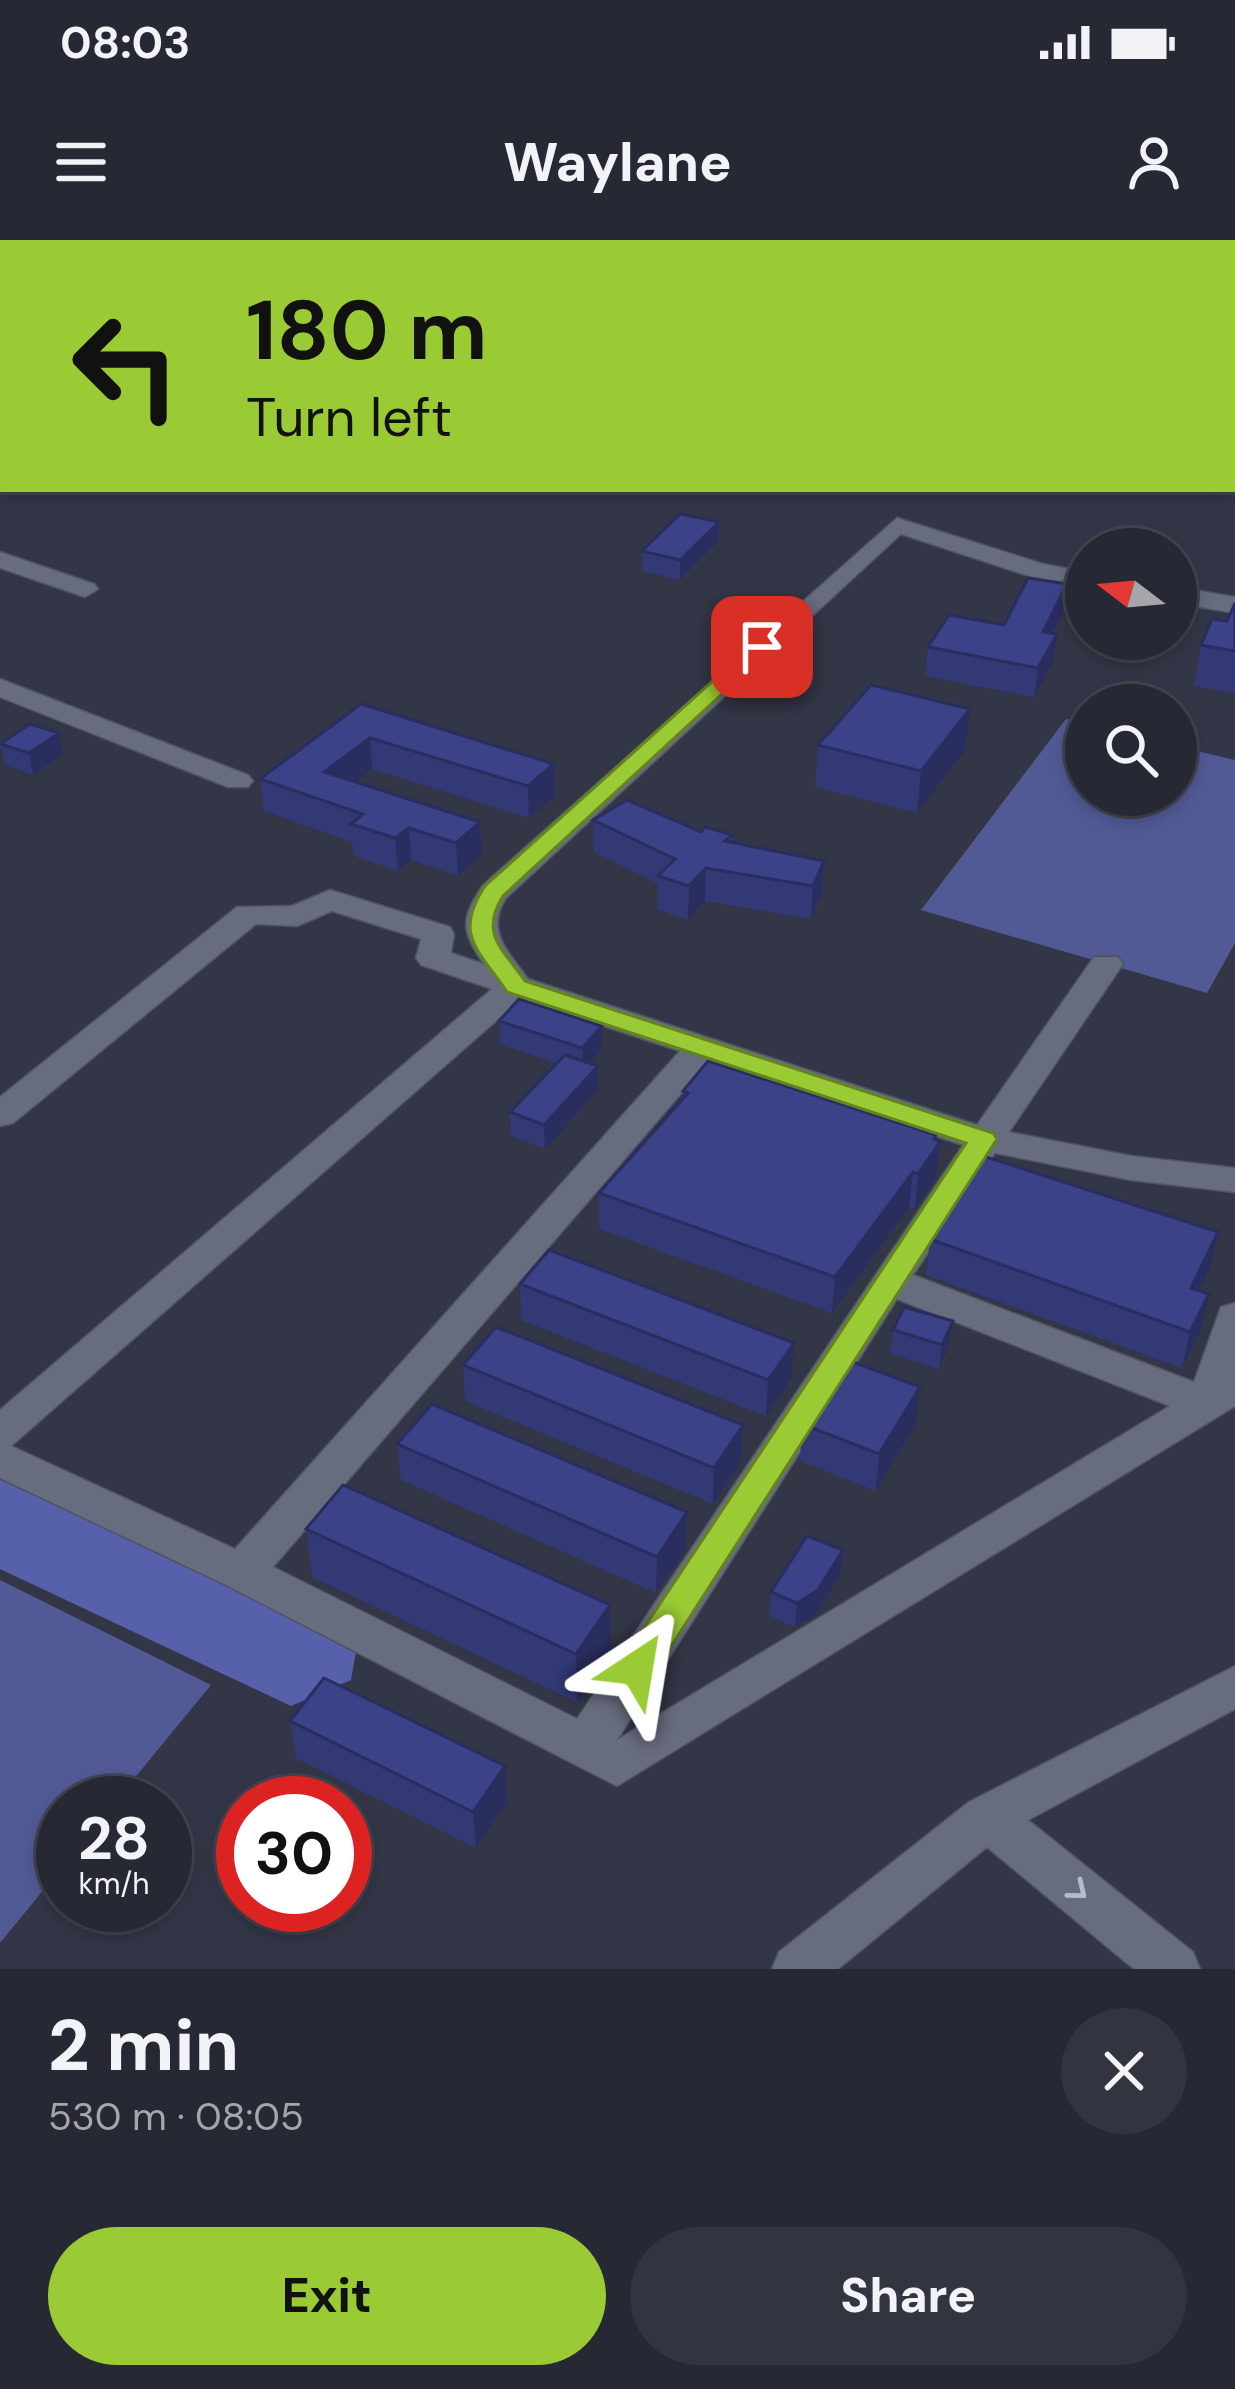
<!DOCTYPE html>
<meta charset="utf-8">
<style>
:root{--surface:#262834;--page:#323440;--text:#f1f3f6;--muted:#a4a6ac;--line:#42444f;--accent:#9acb34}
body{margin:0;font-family:"DM Sans",sans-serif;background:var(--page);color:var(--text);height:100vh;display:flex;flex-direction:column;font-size:45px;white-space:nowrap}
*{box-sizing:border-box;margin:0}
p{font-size:39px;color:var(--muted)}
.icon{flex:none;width:66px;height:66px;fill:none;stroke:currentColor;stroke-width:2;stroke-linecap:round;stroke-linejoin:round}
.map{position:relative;height:1729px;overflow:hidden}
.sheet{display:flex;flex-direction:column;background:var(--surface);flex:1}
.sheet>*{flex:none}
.guide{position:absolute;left:0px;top:0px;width:1236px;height:252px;box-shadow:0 6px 18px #0003,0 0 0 3px var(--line);background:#9acb34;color:#111;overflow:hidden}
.needle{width:78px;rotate:286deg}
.controls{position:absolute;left:1065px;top:288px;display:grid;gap:24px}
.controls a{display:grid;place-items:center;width:132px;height:132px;border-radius:50%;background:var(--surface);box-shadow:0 6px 18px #0003,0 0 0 3px var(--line);font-size:60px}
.speed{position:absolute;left:36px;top:1536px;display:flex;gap:24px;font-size:60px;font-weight:700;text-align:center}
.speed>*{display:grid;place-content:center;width:156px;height:156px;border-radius:50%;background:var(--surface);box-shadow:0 6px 18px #0003,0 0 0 3px var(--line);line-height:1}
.speed small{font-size:30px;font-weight:400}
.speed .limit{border:18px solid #d22;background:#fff;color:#111}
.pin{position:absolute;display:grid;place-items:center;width:102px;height:102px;color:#fff;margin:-51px;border-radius:24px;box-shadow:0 6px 18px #0006}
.me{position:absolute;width:132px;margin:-66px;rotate:33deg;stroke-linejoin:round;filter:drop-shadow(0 0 9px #0008)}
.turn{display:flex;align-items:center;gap:42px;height:252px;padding:0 48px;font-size:54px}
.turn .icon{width:156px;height:156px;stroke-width:2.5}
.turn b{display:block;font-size:84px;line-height:102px}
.round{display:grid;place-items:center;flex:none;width:126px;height:126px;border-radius:63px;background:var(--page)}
.headline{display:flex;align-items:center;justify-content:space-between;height:204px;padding:0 48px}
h1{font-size:72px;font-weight:800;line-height:90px}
.action{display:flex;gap:24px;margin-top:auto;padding:24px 48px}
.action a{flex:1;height:138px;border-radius:72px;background:var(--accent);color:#111;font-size:48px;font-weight:800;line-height:138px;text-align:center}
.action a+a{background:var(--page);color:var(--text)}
.status{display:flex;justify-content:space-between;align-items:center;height:84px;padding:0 60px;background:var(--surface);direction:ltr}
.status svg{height:33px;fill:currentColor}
header{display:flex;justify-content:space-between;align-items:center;height:156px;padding:0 48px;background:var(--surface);font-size:54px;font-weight:800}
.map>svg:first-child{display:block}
</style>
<div class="status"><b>08:03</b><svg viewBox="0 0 49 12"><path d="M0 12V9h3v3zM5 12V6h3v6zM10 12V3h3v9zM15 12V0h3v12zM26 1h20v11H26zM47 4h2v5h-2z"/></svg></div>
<header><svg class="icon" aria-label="menu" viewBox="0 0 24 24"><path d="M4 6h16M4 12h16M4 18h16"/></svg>Waylane<svg class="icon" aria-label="person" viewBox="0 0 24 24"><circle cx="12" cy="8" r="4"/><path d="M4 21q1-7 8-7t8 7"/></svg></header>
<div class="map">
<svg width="1235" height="1729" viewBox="0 0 1235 1729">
<rect width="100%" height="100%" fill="#323646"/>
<!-- green -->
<path fill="#525a96" d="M1066,479L1086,484V555H1176V506L1235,520V703L1207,753L921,670Z
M0,1340L211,1445L114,1563H63V1626L0,1703Z"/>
<!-- forest -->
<path fill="#5760aa" d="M0,1226L358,1400L351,1440L291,1466L0,1329Z"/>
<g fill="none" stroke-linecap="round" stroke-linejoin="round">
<!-- minor casing -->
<g stroke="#505361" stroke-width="3">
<path id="minor" d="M892,0H922L925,3H895Z
M1069,0H1093L1096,3H1072Z
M0,30L3,31V43L0,42Z
M1233,54H1235V66H1233Z
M1233,91H1235V104H1233Z
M0,160H3V174H0Z
M897,278L1043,324L1086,332V348L1029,336L901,294L506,658C485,691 508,711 528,739L977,885L1094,717H1118L1123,724L1009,892L1131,916L1235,928V952L1131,940L995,913L913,1035L1194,1142L1221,1067L1235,1063V1166L617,1546L226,1345L0,1238V1170L492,749L421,725L416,718L421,699L332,671L297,686L256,684L13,883L0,886V857L237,667L292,666L330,650L450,687L454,694L451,713L484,724C461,691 460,679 483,645ZM521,759L680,811L235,1309L11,1206ZM709,821L963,905L577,1479L273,1327ZM897,1059L1170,1166L617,1500Z
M0,312L94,344L98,349L85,357L0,328Z
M1176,347L1235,357V373L1176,363Z
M0,439L248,535L253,541L248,547H228L0,457Z
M1235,1426V1469L1028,1580L1193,1712L1200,1729H1134L987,1607L838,1729H772L779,1712L969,1562Z"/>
</g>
<!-- major casing -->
<g stroke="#505361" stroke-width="3">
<path id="major" d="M0,85H3L0,99Z"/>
</g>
<!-- minor -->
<use href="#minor" fill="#686c7f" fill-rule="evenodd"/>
<!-- major -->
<use href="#major" fill="#7780c9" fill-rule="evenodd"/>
</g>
<!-- wall -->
<path fill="#333975" d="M719,282L718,302L680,340L642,331V311Z
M1235,363V453L1194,446L1201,405L1227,381Z
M1063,372L1053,394V423L1034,457L925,436L928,407L1004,385Z
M361,464L554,524L555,556L529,578L372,529L356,542L482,615L458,636L411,620L398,631L354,616L352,602L264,571L260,539Z
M970,469L965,510L917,573L815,547L818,505Z
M0,504L63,514L33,535L5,525Z
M593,580L733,595L732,603L824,621L822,654L811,679L705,661L688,680L657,669L658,644L594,612Z
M499,781L602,786V809L590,823L598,850L545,909L511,896L510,872L557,823L500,804Z
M683,851L940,902L936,937L915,969L909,967L832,1073L599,989V953L682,858Z
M930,999L1210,1028L1199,1051L1201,1090L1182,1128L926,1035Z
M520,1044L791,1139L766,1176L521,1080Z
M893,1090L949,1105L939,1129L890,1114Z
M463,1125L741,1222L713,1264L465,1161Z
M920,1147L916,1183L876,1251L800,1221L802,1184Z
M397,1204L687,1272L686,1309L656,1353L401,1240Z
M306,1289L611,1413L577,1462L312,1337Z
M840,1335L816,1374L795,1387L769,1376L771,1352Z
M290,1481L505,1526L507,1562L476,1608L296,1518Z"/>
<!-- shaded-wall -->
<path fill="#292e5f" d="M719,282L718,302L680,340V320Z
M1067,344L1063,372L1039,421L1043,392Z
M1057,394L1053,423L1034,457L1038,428Z
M970,469L965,510L917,573L921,531Z
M59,493L63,514L33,535L29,513Z
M370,498L372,529L330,562L324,532Z
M554,524L555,556L529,578L528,546Z
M480,582L482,615L458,636L456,603Z
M409,588L411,620L398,631L395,598Z
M824,621L822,654L811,679L813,646Z
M706,628L705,661L688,680L689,646Z
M602,786V809L583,832L582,808Z
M598,826V850L545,909L544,885Z
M936,895L935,910L940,902L936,937L915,969L918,934Z
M913,932L909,967L832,1073L835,1037Z
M1218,992L1210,1028L1183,1084L1191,1048Z
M1209,1054L1201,1090L1182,1128L1190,1092Z
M953,1081L949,1105L939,1129L942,1105Z
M794,1103L791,1139L766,1176L768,1140Z
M920,1147L916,1183L876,1251L879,1214Z
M743,1185L741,1222L713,1264L714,1228Z
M687,1272L686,1309L656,1353L657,1317Z
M843,1310L840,1335L816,1374L795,1387L797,1363Z
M610,1365L611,1413L577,1462L576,1414Z
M505,1526L507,1562L476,1608L473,1572Z"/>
<!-- building -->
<path fill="#3b4288" stroke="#292e5f" stroke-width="3" d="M680,274L719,282L680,320L642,311Z
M1028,338L1067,344L1043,392L1057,394L1038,428L928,407L949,375L1004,385Z
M1235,363V411L1201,405L1212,379L1227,381Z
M871,445L970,469L921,531L818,505Z
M361,464L554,524L528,546L370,498L324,532L480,582L456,603L409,588L395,598L351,584L363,574L260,539Z
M30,484L59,493L29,513L0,504Z
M627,560L701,592L705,587L733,595L725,601L824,621L813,646L706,628L689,646L658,636L675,619L593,580Z
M519,759L602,786L582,808L499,781Z
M565,815L598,826L544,885L510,872Z
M708,821L936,895L934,899L940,902L918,934L913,932L835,1037L599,953L688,853L683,851Z
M980,915L1218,992L1191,1048L1209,1054L1190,1092L930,999Z
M549,1010L794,1103L768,1140L520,1044Z
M904,1067L953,1081L942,1105L893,1090Z
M496,1087L743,1185L714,1228L463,1125Z
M845,1119L920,1147L879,1214L802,1184Z
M432,1164L687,1272L657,1317L397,1204Z
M343,1245L610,1365L576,1414L306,1289Z
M807,1296L843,1310L818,1350L797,1363L771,1352Z
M324,1438L505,1526L473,1572L290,1481Z"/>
<!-- one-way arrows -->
<defs><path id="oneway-chevron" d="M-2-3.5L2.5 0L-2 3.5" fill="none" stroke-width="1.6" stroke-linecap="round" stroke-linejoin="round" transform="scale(3)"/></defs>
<use stroke="#b8bbc8" href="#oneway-chevron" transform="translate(1078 1651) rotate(39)"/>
<!-- route -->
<path fill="#9acb34" stroke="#648422" stroke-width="3" d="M755,403L773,407L503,656C479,694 503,709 525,741L993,893L997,899L650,1439L637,1443L624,1439L619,1428L624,1418L966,903L507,752C478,709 453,695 485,646Z"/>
</svg>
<div class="controls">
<a><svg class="needle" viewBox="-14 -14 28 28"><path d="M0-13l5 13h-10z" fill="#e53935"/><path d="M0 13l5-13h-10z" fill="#a4a6ac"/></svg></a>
<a><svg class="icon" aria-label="search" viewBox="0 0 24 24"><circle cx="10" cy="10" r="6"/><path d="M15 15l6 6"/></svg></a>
</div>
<div class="speed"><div>28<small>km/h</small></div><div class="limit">30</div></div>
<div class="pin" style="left:762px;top:407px;background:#d93025"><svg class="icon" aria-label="arrive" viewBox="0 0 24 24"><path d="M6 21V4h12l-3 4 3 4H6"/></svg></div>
<svg class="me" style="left:637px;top:1428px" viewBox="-20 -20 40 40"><path d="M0-17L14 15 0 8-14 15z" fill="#9acb34" stroke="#fff" stroke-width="4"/></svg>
<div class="guide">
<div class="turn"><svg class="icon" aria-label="left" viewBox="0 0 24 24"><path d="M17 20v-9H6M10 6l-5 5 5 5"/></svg><div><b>180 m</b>Turn left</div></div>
</div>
</div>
<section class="sheet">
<div class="headline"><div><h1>2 min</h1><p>530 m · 08:05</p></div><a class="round"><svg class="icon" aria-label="close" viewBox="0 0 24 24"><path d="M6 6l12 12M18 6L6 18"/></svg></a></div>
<div class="action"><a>Exit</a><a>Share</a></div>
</section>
